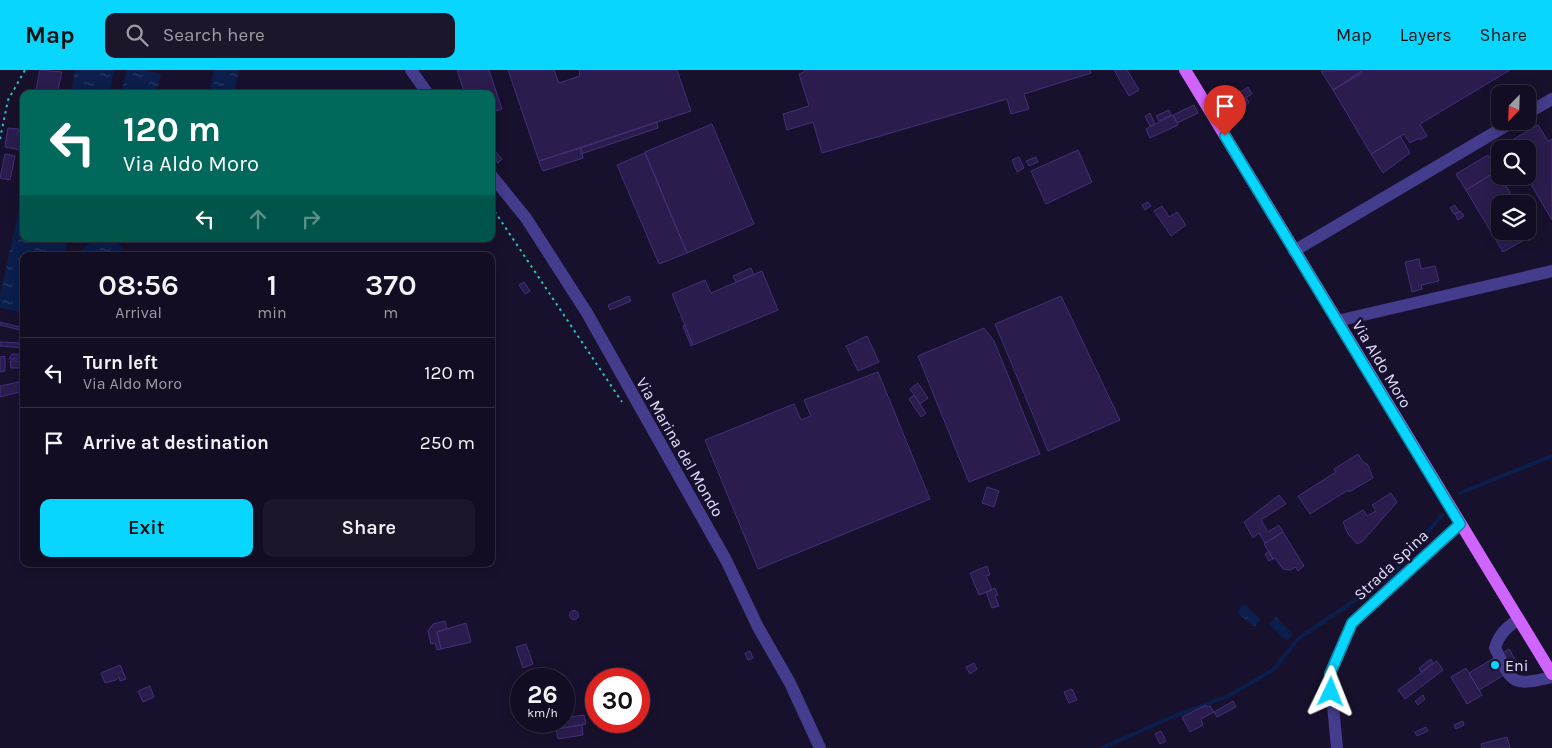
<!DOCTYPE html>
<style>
:root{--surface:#120d22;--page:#1b162a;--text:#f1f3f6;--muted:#9c9ca5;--line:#312d40;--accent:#09d6ff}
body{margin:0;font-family:Karla,sans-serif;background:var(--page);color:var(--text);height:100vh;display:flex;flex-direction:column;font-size:19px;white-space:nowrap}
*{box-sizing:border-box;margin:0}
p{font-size:16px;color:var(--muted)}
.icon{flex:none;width:28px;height:28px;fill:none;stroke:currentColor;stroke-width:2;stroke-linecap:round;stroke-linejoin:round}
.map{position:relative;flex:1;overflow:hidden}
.sheet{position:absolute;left:20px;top:182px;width:475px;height:315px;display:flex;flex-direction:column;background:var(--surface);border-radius:10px;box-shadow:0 2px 12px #0003,0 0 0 1px var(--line)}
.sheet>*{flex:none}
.top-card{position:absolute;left:20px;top:20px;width:475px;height:152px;border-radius:10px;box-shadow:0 2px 12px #0003,0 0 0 1px var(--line);background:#00695c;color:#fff;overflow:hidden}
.needle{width:32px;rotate:203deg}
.tools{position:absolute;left:1491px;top:15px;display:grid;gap:10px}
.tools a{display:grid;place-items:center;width:45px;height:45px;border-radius:10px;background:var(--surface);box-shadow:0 2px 12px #0003,0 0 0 1px var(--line);font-size:25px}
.speed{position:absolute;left:510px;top:598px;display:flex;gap:10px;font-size:25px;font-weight:700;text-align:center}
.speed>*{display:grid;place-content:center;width:65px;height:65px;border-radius:50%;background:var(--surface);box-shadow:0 2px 12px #0003,0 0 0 1px var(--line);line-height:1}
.speed small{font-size:12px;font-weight:400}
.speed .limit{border:8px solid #d22;background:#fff;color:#111}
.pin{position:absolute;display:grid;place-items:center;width:42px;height:42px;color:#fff;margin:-51px -21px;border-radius:50% 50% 50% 0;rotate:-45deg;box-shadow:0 0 5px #0007}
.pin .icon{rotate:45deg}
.me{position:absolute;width:55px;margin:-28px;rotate:2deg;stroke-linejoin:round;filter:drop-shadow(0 0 4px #0008)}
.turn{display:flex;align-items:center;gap:18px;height:105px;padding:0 20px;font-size:22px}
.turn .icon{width:65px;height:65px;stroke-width:2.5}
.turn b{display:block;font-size:35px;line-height:42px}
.lanes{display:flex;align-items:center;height:48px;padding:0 20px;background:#0003;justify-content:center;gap:25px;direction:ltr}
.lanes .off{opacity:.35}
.eta{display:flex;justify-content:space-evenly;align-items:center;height:85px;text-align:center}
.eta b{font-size:30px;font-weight:600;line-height:35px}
.action{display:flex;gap:10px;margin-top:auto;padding:10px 20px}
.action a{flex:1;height:58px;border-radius:10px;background:var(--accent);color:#111;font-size:20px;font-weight:600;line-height:58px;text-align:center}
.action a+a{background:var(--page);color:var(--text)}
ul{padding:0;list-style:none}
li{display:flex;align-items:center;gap:15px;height:70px;padding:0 20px;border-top:1px solid var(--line)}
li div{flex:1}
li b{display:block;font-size:19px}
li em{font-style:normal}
header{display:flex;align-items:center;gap:30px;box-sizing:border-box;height:70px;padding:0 25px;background:var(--accent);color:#111}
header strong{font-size:24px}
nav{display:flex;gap:28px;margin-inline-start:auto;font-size:18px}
.search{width:350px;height:45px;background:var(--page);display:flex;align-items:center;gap:12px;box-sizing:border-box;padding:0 18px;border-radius:10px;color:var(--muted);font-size:19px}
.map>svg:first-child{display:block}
</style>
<header>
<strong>Map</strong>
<div class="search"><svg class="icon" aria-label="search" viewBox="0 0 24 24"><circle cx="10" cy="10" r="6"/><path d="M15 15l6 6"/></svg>Search here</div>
<nav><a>Map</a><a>Layers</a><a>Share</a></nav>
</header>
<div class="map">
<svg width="1552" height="678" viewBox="0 0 1552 678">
<defs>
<pattern id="water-ripples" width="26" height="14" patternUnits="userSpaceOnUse" patternTransform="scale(1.25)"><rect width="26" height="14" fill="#0b1e4c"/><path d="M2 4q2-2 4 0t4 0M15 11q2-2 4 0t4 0" fill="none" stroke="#2e3e67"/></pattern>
</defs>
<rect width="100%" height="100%" fill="#18112d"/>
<!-- water -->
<path fill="url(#water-ripples)" d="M75,0H114L109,24H71Z
M127,0H144L161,4L156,24H121Z
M214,0H239L234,23L210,20Z
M24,116V169H68L64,186H24V243L0,238V226Z
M103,169L118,173L128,186H79L86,175Z
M1244,534L1261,549L1254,557L1237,542Z
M1276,547L1293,564L1287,571L1269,554Z"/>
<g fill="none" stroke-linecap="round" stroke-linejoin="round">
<!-- stream -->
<path stroke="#0b1e4c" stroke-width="4" d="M1460,423L1552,386
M1102,678L1172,647L1228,626L1273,600L1299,568L1390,507L1442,445"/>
</g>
<!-- building -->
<path fill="#2a1d4e" stroke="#432f7a" d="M40,0L62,2L57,24H35Z
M457,0H489L502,39L491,43V24H465Z
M508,0H554L559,13L580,6L579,0H677L691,41L539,91Z
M804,0H1090L1091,3L1024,24L1029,39L1011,44L1007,29L822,83L813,52L787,60L783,44L809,36L799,4L804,2Z
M1114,0H1127L1139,20L1129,26Z
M1360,0L1362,3L1333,20L1321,1Z
M1363,0H1510L1420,54L1427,66L1420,70L1419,68L1410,73L1404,64L1371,84L1333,20Z
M1248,17L1252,24L1240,31L1236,25Z
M1246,27L1249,33L1243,37L1240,31Z
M1194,35L1198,43L1177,53L1173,45Z
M1169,40L1171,45L1159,51L1156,46Z
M1150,43L1155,54L1150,56L1145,46Z
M1173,45L1178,55L1150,68L1146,59Z
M657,52L658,58L581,84V78Z
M712,54L754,154L687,183L645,82Z
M1538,55L1548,71L1552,69V150L1526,106L1528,79H1510L1507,73Z
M8,58L19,59L18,62L24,63L21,80L5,77Z
M1400,66L1410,83L1383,103L1371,84Z
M581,78L583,88L543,101L539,91Z
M1078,80L1092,112L1046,134L1031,101Z
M495,81L502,89L498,93L491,85Z
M645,83L687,183L659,194L617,95Z
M5,84L15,86L10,110L0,108Z
M1488,85L1497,101L1466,120L1456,104Z
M1019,87L1024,98L1017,102L1012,90Z
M1036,87L1038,92L1029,96L1026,91Z
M1497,101L1517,134H1500V161H1528V152L1535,164L1503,182L1466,120Z
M1148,132L1151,136L1145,140L1142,135Z
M1455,135L1459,142L1454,144L1450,138Z
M1162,136L1169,147L1177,142L1186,155L1171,166L1154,141Z
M1460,141L1464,146L1458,150L1455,144Z
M1419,189L1421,199L1435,196L1439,211L1421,215L1422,219L1412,222L1405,192Z
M751,198L754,205L736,212L733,206Z
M762,201L778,240L693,275L672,224L705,210L711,223Z
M524,212L530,221L525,224L519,215Z
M629,226L631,231L610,240L608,235Z
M1061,226L1120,350L1048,381L995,254Z
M0,252L24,258V261L0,255Z
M685,255L693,275L691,276L683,256Z
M984,258L994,271L1040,384L969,412L918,286Z
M867,266L879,292L858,301L846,276Z
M0,272L24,273V278L0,276Z
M12,284H24V289H9Z
M5,286V301L0,302V287Z
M10,291H24L23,298H11Z
M878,302L930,429L758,499L705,370L794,334L801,350L811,346L804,330Z
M24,311V321L0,327V316Z
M918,313L928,328L920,334L910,319Z
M914,325L926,343L921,347L909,329Z
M1358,384L1363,392L1368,395L1373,408L1349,422L1348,420L1310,444L1298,426L1336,402L1334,399Z
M987,417L999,421L994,437L982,433Z
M1391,423L1397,432L1363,471L1357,474L1348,464L1343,452L1363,440L1367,446L1376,441L1372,435Z
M1279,425L1286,434L1261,450L1268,462L1279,455L1283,462L1265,473L1259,463L1253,468L1244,452Z
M1283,462L1304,496L1298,501L1296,497L1290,500L1283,499L1275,488L1273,489L1264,474Z
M1269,481L1273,489L1269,491L1265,484Z
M987,496L990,505L986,506L992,520L979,525L970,503Z
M995,518L998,525L995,526L999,536L992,538L986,522Z
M569.5 545a4.5 4.5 0 1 1 9 0a4.5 4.5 0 1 1-9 0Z
M445,551L447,559L437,562L441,579L437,580L435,573L431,574L428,561L433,554Z
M466,553L471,572L441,579L437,562Z
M526,574L533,594L523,598L516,577Z
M1509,579L1519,596L1479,620L1469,603Z
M750,581L753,588L748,590L745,583Z
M1431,589L1433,593L1421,602L1419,598Z
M1437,591L1443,600L1405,629L1398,620Z
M974,593L977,599L970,604L966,597Z
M120,595L126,609L120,611L119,607L116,610L105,613L101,603Z
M1466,598L1482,625L1467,634L1451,607Z
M150,616L154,627L143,632L138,621Z
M1072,619L1077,630L1069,633L1064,622Z
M1423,625L1425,629L1418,635L1415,631Z
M1233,631L1236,637L1217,647L1214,642Z
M1206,635L1207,637L1210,636L1214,642L1201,649L1203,655L1190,662L1182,647Z
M584,645L586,654L556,659L554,651H564V648Z
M1463,651L1464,655L1456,659L1454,655Z
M582,655L583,665L558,669L556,659Z
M1426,657L1428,661L1417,666L1415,662Z
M1161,661L1166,671L1160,674L1155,664Z
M1507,667L1510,678H1482L1481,674Z"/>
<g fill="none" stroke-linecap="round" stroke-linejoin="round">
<!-- path -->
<path stroke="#30c0c0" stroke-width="2" stroke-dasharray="2.5 4" stroke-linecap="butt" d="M0,69L8,30L25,0
M491,136L622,332"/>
<!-- minor -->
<path stroke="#443c8c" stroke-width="12" d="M411,0L428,24
M1528,43L1552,29
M491,105L526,148L587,243L726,490L758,557L790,613L820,678
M1294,181L1514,51
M1337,251L1552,201
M1519,549C1507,557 1499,564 1495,578C1513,615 1512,616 1552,607
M1337,678L1330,604L1352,553L1460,454"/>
<!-- major -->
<path stroke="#cf64ff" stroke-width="12" d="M1185,0L1552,604"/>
</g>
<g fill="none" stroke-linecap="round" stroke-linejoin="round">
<!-- route casing -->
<g stroke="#068ba6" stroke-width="12">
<path id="route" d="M1225,66L1460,454L1352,553L1330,604L1331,622"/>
</g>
<!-- route -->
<use href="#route" stroke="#09d6ff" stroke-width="9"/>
</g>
<!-- markers -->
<circle fill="#09d6ff" stroke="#18112d" stroke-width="2" cx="1495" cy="595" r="5"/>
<g text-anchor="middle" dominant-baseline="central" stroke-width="5" stroke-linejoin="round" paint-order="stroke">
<!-- street labels -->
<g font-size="16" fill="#e3ddff" stroke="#18112d">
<text transform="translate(1382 294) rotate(59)">Via Aldo Moro</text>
<text transform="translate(680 377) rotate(60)">Via Marina del Mondo</text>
<text transform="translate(1391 495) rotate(-43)">Strada Spina</text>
</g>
<!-- poi labels -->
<g font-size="16" fill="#e3ddff" stroke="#18112d" text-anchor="start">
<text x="1505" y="595">Eni</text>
</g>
</g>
</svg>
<div class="tools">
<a><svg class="needle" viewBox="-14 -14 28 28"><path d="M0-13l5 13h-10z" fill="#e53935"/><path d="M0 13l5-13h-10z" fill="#9c9ca5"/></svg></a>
<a><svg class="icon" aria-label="search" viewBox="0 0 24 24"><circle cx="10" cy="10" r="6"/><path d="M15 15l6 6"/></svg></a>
<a><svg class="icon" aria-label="layers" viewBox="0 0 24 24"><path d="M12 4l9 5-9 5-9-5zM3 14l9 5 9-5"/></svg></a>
</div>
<div class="speed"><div>26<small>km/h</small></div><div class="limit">30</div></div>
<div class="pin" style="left:1225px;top:66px;background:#d93025"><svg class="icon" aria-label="arrive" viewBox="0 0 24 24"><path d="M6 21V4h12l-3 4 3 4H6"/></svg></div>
<svg class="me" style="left:1331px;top:622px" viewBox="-20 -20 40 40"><path d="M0-17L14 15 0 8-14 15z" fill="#09d6ff" stroke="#fff" stroke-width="4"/></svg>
<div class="top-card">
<div class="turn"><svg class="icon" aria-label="left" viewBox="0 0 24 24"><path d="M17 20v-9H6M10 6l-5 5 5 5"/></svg><div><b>120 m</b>Via Aldo Moro</div></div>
<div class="lanes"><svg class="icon" aria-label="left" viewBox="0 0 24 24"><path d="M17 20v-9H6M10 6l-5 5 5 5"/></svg><svg class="icon off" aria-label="ahead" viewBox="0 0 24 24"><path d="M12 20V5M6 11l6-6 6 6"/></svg><svg class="icon off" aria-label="right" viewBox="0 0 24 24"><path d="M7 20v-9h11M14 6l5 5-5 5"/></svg></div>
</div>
<section class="sheet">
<div class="eta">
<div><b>08:56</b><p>Arrival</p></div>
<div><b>1</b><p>min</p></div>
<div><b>370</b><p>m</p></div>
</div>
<ul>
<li><svg class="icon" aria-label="left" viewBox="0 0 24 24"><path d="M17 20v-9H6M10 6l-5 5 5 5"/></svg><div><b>Turn left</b><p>Via Aldo Moro</p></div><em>120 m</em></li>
<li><svg class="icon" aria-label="arrive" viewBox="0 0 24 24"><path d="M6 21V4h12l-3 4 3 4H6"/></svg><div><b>Arrive at destination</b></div><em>250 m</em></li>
</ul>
<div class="action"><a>Exit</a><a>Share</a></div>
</section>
</div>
